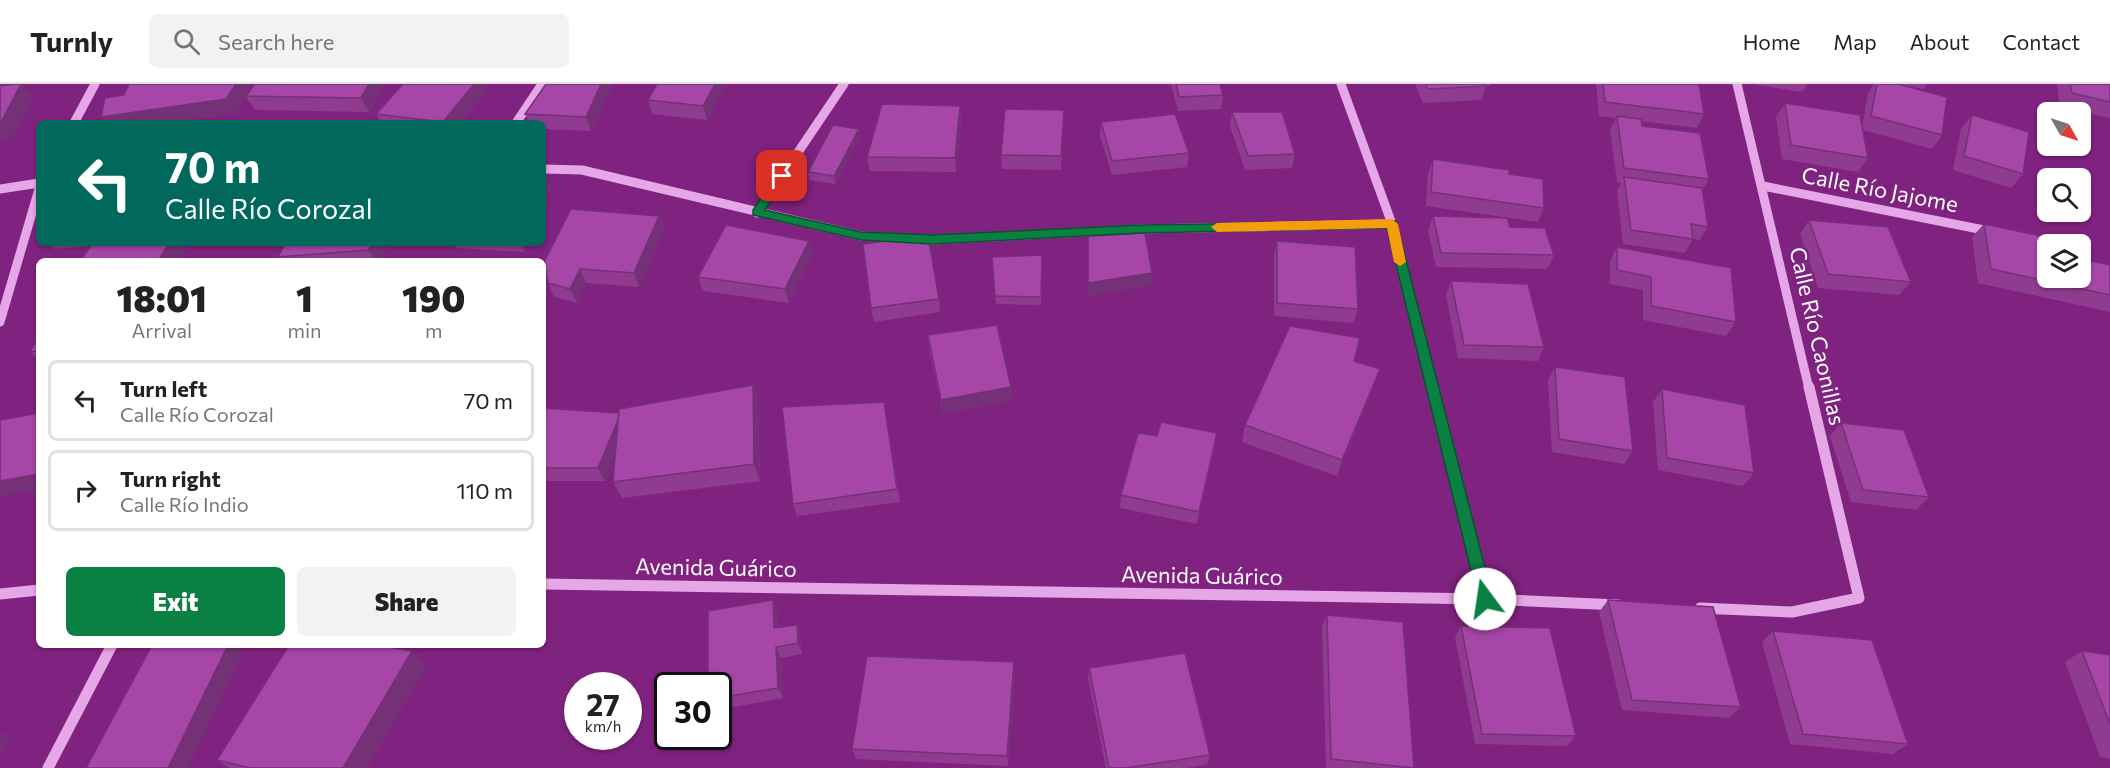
<!DOCTYPE html>
<meta charset="utf-8">
<style>
:root{--surface:#fff;--page:#f2f2f2;--text:#222;--muted:#767676;--line:#e0e0e0;--accent:#0b8043}
body{margin:0;font-family:Commissioner,sans-serif;background:var(--page);color:var(--text);height:100vh;display:flex;flex-direction:column;font-size:22px;white-space:nowrap}
*{box-sizing:border-box;margin:0}
p{font-size:20px;color:var(--muted)}
.icon{flex:none;width:33px;height:33px;fill:none;stroke:currentColor;stroke-width:2;stroke-linecap:round;stroke-linejoin:round}
.map{position:relative;flex:1;overflow:hidden}
.details{position:absolute;left:36px;top:174px;width:510px;height:390px;display:flex;flex-direction:column;background:var(--surface);border-radius:9px;box-shadow:0 2px 4px #0004}
.details>*{flex:none}
.guide{position:absolute;left:36px;top:36px;width:510px;height:126px;border-radius:9px;box-shadow:0 2px 4px #0004;background:#00695c;color:#fff;overflow:hidden}
.needle{width:39px;rotate:129deg}
.tools{position:absolute;left:2037px;top:18px;display:grid;gap:12px}
.tools a{display:grid;place-items:center;width:54px;height:54px;border-radius:9px;background:var(--surface);box-shadow:0 2px 4px #0004;font-size:30px}
.speed{position:absolute;left:564px;top:588px;display:flex;gap:12px;font-size:30px;font-weight:700;text-align:center}
.speed>*{display:grid;place-content:center;width:78px;height:78px;border-radius:50%;background:var(--surface);box-shadow:0 2px 4px #0004;line-height:1}
.speed small{font-size:15px;font-weight:400}
.speed .limit{border:3px solid #111;border-radius:9px;background:#fff;color:#111}
.pin{position:absolute;display:grid;place-items:center;width:51px;height:51px;color:#fff;margin:-26px;border-radius:12px;box-shadow:0 3px 9px #0006}
.me{position:absolute;width:66px;margin:-33px;rotate:346deg;stroke-linejoin:round;filter:drop-shadow(0 0 4px #0008)}
.turn{display:flex;align-items:center;gap:21px;height:126px;padding:0 30px;font-size:27px}
.turn .icon{width:78px;height:78px;stroke-width:2.5}
.turn b{display:block;font-size:42px;line-height:51px}
.eta{display:flex;justify-content:space-evenly;align-items:center;height:102px;text-align:center}
.eta b{font-size:36px;font-weight:800;line-height:42px}
.action{display:flex;gap:12px;margin-top:auto;padding:12px 30px}
.action a{flex:1;height:69px;border-radius:9px;background:var(--accent);color:#fff;font-size:24px;font-weight:800;line-height:69px;text-align:center}
.action a+a{background:var(--page);color:var(--text)}
ul{padding:0;list-style:none}
li{display:flex;align-items:center;gap:18px;height:81px;margin:0 12px 9px;padding:0 18px;border:3px solid var(--line);border-radius:9px}
li div{flex:1}
li b{display:block;font-size:22px}
li em{font-style:normal}
header{display:flex;align-items:center;gap:36px;box-sizing:border-box;height:84px;padding:0 30px;background:var(--surface);border-bottom:2px solid var(--line)}
header strong{font-size:28px}
nav{display:flex;gap:33px;margin-inline-start:auto;font-size:21px}
.search{width:420px;height:54px;background:var(--page);display:flex;align-items:center;gap:15px;box-sizing:border-box;padding:0 21px;border-radius:9px;color:var(--muted);font-size:22px}
.map>svg:first-child{display:block}
</style>
<header>
<strong>Turnly</strong>
<div class="search"><svg class="icon" aria-label="search" viewBox="0 0 24 24"><circle cx="10" cy="10" r="6"/><path d="M15 15l6 6"/></svg>Search here</div>
<nav><a>Home</a><a>Map</a><a>About</a><a>Contact</a></nav>
</header>
<div class="map">
<svg width="2110" height="684" viewBox="0 0 2110 684">
<rect width="100%" height="100%" fill="#80227f"/>
<g fill="none" stroke-linecap="round" stroke-linejoin="round">
<!-- minor-far1 -->
<path stroke="#e6a7e7" stroke-width="9" d="M1341,0L1392,140L1433,305
M1737,0L1809,305
M74,39L95,0
M516,39L542,0
M543,85L582,86L861,152L933,156L1141,145L1392,140
M1763,102L1989,147
M0,105L39,99
M757,129L844,0
M0,238L39,105"/>
<!-- minor -->
<path stroke="#e6a7e7" stroke-width="11" d="M1432,303L1485,515
M543,500L1485,515L1618,521
M0,510L39,506
M1700,524L1792,528L1859,514L1809,303
M48,684L112,561"/>
</g>
<!-- wall -->
<path fill="#8f3c90" d="M385,0L369,28L255,26L246,13L236,29L167,39H105L101,33L251,5Z
M546,0H613L591,47L543,45V39H529L525,30Z
M657,0H726L707,36L652,30L648,16Z
M1171,0H1220L1223,11L1221,25L1178,27Z
M1415,0H1490L1489,2H1486L1481,16L1423,19Z
M1596,0H1699L1704,30L1697,44L1641,37L1642,42L1709,95L1702,107L1708,143L1700,156L1693,155L1685,169L1623,160L1617,107L1621,99L1617,98L1610,46L1616,34L1599,32Z
M1757,0H1807V1L1802,8L1758,1Z
M1874,0H1898L1942,51L1932,65L1863,46L1868,74L1858,88L1782,75L1776,33L1785,19L1862,44L1868,9Z
M1899,0H1927L1923,5Z
M2057,0H2110V34L2060,23Z
M487,6L461,39H381L376,30Z
M960,22L961,36L956,88L870,87L867,73Z
M1232,28L1295,70L1292,84L1245,86L1230,42Z
M1972,31L2023,90L2011,104L1953,86L1961,45Z
M1101,38L1189,69L1187,83L1112,91L1100,52Z
M1063,40L1061,86L1002,85L1001,71Z
M859,45L860,53L835,100L809,96L808,88Z
M1433,75L1509,90L1544,124L1538,138L1426,122L1428,89Z
M659,132L664,146L639,203L586,199L577,219L554,213L548,199Z
M1433,132L1510,143L1554,171L1547,185L1436,183L1428,146Z
M1809,136L1911,198L1899,211L1818,204L1800,150Z
M1984,140L2086,176L2110,181V228L1978,199L1972,153Z
M1277,157L1358,225L1353,239L1274,232V171Z
M49,159H187L188,160L178,177H80L91,162L54,165Z
M221,159H277L276,162H223Z
M388,159L379,177H281L278,173Z
M453,159H528L524,168L456,164Z
M1617,163L1736,238L1726,252L1643,236V206L1610,200V177Z
M812,171L789,219L703,207L698,193Z
M992,173L1042,179L1041,221L996,220Z
M1451,197L1544,263L1538,277L1458,274L1446,211Z
M939,215L940,228L874,238L871,224Z
M928,251L1012,316L943,329L929,264Z
M39,252V276L30,268Z
M1354,277L1374,302L1337,392L1242,358L1245,341Z
M1555,283L1633,367L1624,380L1552,368L1548,296Z
M753,301L758,318L760,397L622,414L613,398L615,371L605,397H543V324L619,329Z
M1662,305L1754,389L1743,402L1658,386L1653,318Z
M884,318L900,418L797,432L793,420Z
M1841,339L1929,413L1916,426L1851,418L1830,352Z
M1215,362L1197,440L1120,424L1121,411Z
M1608,516L1741,623L1729,634L1622,626L1599,528Z
M778,528V544L797,541L801,552L802,570L781,574L783,614L718,626V602Z
M1327,531L1414,684H1326L1322,542Z
M1461,542L1576,652L1567,662L1475,660L1455,553Z
M1773,547L1908,660L1893,670L1790,660L1762,558Z
M412,567L426,582L367,684H229L217,676Z
M2082,567L2110,571V675L2100,673L2065,578Z
M1089,584L1210,671L1207,681L1186,684H1106L1088,594Z
M1015,589L1008,682L856,675L852,665Z"/>
<!-- shaded-wall -->
<path fill="#743175" d="M21,0H22L33,13L13,54L0,56V40Z
M236,0H248L251,6L236,29L167,39H105L101,33Z
M369,0H385L369,28L361,14Z
M474,0H485L487,6L461,39H444L443,38Z
M601,0H613L591,47L586,33Z
M715,0H726L707,36L703,22Z
M960,22L961,36L956,88L955,74Z
M859,45L860,53L835,100L834,92Z
M546,90L552,104L543,125V97Z
M659,132L664,146L639,203L634,189Z
M809,157L812,171L789,219L785,205Z
M169,159H187L188,160L178,177H158Z
M372,159H388L379,177H375L368,166Z
M520,159H528L524,168Z
M580,185L586,199L577,219L570,205Z
M1152,189L1151,202L1087,213L1088,199Z
M1380,285L1374,302L1337,392L1342,376Z
M753,301L758,318L760,397L754,380Z
M1011,303L1012,316L943,329L941,316Z
M621,329L628,342L605,397L598,384Z
M39,390V405L0,413V397Z
M773,516L778,528L779,556L774,544Z
M797,541L801,552L802,570L798,559Z
M228,561H235L243,568L188,684H168Z
M776,563L781,574L783,614L778,604Z
M412,567L426,582L367,684H343Z
M1014,578L1015,589L1008,682L1007,672Z
M0,647L10,653L0,670Z"/>
<!-- building -->
<path fill="#a646a7" stroke="#743175" stroke-width="1.5" fill-rule="evenodd" d="M15,0H21L0,40V2Z
M129,0H236L226,15L101,33L105,14L124,11Z
M255,0H369L361,14L246,12Z
M403,0H474L443,38L376,30Z
M546,0H601L586,33L525,30Z
M657,0H715L703,22L648,16Z
M1176,0H1220L1223,11L1179,13Z
M1425,0H1485L1486,2L1428,5Z
M1603,0H1699L1704,30L1605,18Z
M1877,0H1898L1947,13L1942,51L1871,32Z
M2070,0H2110V18L2072,9Z
M1785,19L1860,31L1868,74L1791,61Z
M882,20L960,22L955,74L867,73Z
M1005,25L1064,26L1061,72L1001,71Z
M1232,28H1282L1295,70L1248,72Z
M1175,30L1189,69L1112,77L1101,38Z
M1972,31L2029,48L2023,90L1964,72Z
M1617,32L1641,35L1642,42L1700,49L1709,95L1624,84Z
M833,41L859,45L834,92L808,88Z
M1433,75L1509,86V90L1543,95L1544,124L1431,108Z
M1624,93L1702,104L1708,143L1691,140L1693,155L1631,146Z
M571,125L659,132L634,189L580,185L570,205L548,199L544,178Z
M1433,132L1507,134L1510,143L1545,144L1554,171L1441,169Z
M1809,136L1888,143L1911,198L1828,190Z
M1984,140L2083,161L2086,176L2110,181V211L1991,185ZM2048,160H2080V194H2048Z
M726,141L809,157L785,205L698,193Z
M1145,149L1152,189L1088,199V152Z
M928,151L939,215L871,224L863,160Z
M1277,157L1355,163L1358,225L1277,219Z
M93,159H169L158,177H80Z
M286,159H372L368,166L278,173Z
M1617,163L1731,184L1736,238L1651,222V193L1617,186Z
M1042,171L1041,213L995,212L992,173Z
M1451,197L1528,200L1544,263L1464,261Z
M997,241L1011,303L941,316L928,251Z
M1290,242L1360,254L1354,277L1380,285L1342,376L1245,341Z
M39,252V267L30,268Z
M1555,283L1625,293L1633,367L1559,355Z
M753,301L754,380L613,398L619,325Z
M1662,305L1745,321L1754,389L1667,374Z
M884,318L897,405L793,420L782,323Z
M543,324L619,329L618,336L598,384H543Z
M39,329V390L0,397V336Z
M1161,338L1217,349L1199,428L1121,411L1138,349L1157,352Z
M1841,339L1904,346L1929,413L1863,406Z
M773,516L774,544L797,541L798,559L776,563L778,604L718,614V602H708V527Z
M1608,516L1713,523L1741,623L1632,616Z
M1327,531L1403,538L1414,684L1331,675Z
M1461,542L1550,544L1576,652L1482,650Z
M1773,547L1872,556L1908,660L1803,650Z
M152,561H228L168,684H86Z
M289,561H377L412,567L343,684H250L217,676Z
M2082,567L2110,571V640Z
M1185,569L1210,671L1126,684H1109L1089,584Z
M867,572L1014,578L1007,672L852,665Z"/>
<!-- route -->
<path fill="#0b8043" stroke="#07532c" stroke-width="1.5" d="M782,88L788,92L765,126L861,148L933,151L1141,141L1396,137L1493,515L1491,520H1480L1478,515L1387,144L1141,149L933,160L861,156L753,131V126L778,89Z"/>
<!-- slow -->
<path fill="#f59e0b" d="M1392,135L1398,140L1406,178L1400,182L1394,178L1387,144L1217,148L1211,143L1217,139Z"/>
<g text-anchor="middle" dominant-baseline="central" stroke-width="5" stroke-linejoin="round" paint-order="stroke">
<!-- street labels -->
<g font-size="22" fill="#fff" stroke="#80227f">
<text transform="translate(1880 105) rotate(11)">Calle Río Jajome</text>
<text transform="translate(1818 252) rotate(77)">Calle Río Caonillas</text>
<text transform="translate(716 483) rotate(1)">Avenida Guárico</text>
<text transform="translate(1202 491) rotate(1)">Avenida Guárico</text>
</g>
</g>
</svg>
<div class="tools">
<a><svg class="needle" viewBox="-14 -14 28 28"><path d="M0-13l5 13h-10z" fill="#e53935"/><path d="M0 13l5-13h-10z" fill="#767676"/></svg></a>
<a><svg class="icon" aria-label="search" viewBox="0 0 24 24"><circle cx="10" cy="10" r="6"/><path d="M15 15l6 6"/></svg></a>
<a><svg class="icon" aria-label="layers" viewBox="0 0 24 24"><path d="M12 4l9 5-9 5-9-5zM3 14l9 5 9-5"/></svg></a>
</div>
<div class="speed"><div>27<small>km/h</small></div><div class="limit">30</div></div>
<div class="pin" style="left:782px;top:92px;background:#d93025"><svg class="icon" aria-label="arrive" viewBox="0 0 24 24"><path d="M6 21V4h12l-3 4 3 4H6"/></svg></div>
<svg class="me" style="left:1485px;top:515px" viewBox="-20 -20 40 40"><circle r="19" fill="#fff"/><path d="M0-13L10 11 0 6-10 11z" fill="#0b8043"/></svg>
<div class="guide">
<div class="turn"><svg class="icon" aria-label="left" viewBox="0 0 24 24"><path d="M17 20v-9H6M10 6l-5 5 5 5"/></svg><div><b>70 m</b>Calle Río Corozal</div></div>
</div>
<section class="details">
<div class="eta">
<div><b>18:01</b><p>Arrival</p></div>
<div><b>1</b><p>min</p></div>
<div><b>190</b><p>m</p></div>
</div>
<ul>
<li><svg class="icon" aria-label="left" viewBox="0 0 24 24"><path d="M17 20v-9H6M10 6l-5 5 5 5"/></svg><div><b>Turn left</b><p>Calle Río Corozal</p></div><em>70 m</em></li>
<li><svg class="icon" aria-label="right" viewBox="0 0 24 24"><path d="M7 20v-9h11M14 6l5 5-5 5"/></svg><div><b>Turn right</b><p>Calle Río Indio</p></div><em>110 m</em></li>
</ul>
<div class="action"><a>Exit</a><a>Share</a></div>
</section>
</div>
